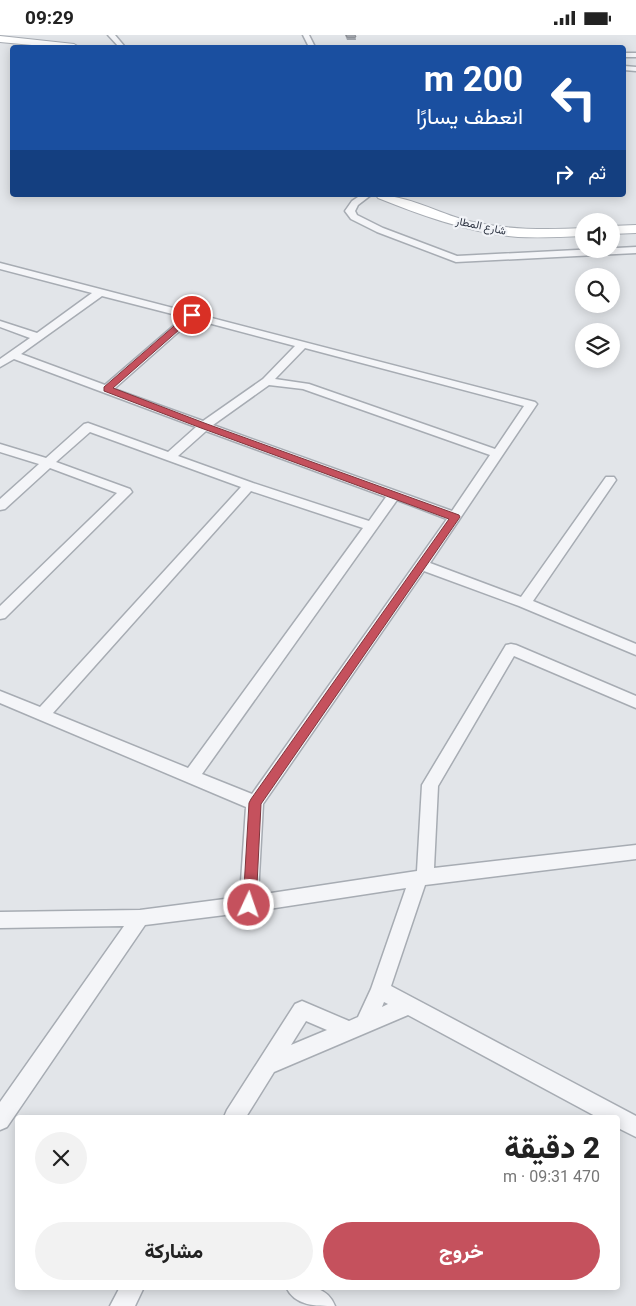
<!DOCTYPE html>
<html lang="ar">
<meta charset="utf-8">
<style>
:root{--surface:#fff;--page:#f2f2f2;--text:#222;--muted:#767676;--accent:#c5515d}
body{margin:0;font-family:Roboto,Vazirmatn,sans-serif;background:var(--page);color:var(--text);direction:rtl;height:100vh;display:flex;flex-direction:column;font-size:19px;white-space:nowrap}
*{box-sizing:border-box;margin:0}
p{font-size:16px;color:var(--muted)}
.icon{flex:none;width:28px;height:28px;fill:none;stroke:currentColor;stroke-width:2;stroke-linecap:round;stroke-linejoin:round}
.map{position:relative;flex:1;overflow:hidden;direction:ltr}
.side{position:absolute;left:15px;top:1080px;width:605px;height:175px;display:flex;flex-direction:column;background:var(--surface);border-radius:5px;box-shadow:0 2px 12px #0003;direction:rtl}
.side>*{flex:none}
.top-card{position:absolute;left:10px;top:10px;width:616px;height:152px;border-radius:5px;box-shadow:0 2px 12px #0003;direction:rtl;background:#1a4fa0;color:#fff;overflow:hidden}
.fabs{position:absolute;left:575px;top:178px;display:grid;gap:10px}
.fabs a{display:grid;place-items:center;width:45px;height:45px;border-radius:50%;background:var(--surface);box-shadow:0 2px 12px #0003;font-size:25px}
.pin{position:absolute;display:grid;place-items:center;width:42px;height:42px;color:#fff;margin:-21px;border:2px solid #fff;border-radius:50%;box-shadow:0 1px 5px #0007}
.me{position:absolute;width:55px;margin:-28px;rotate:3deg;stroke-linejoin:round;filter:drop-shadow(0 0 4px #0008)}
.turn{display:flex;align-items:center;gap:18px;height:105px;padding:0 20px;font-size:22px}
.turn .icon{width:65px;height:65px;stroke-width:2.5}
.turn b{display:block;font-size:35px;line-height:42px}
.then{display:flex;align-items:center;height:48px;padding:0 20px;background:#0003;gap:10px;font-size:19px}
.round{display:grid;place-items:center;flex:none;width:52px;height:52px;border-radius:26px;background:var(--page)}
.headline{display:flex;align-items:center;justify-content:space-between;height:85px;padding:0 20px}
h1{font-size:30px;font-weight:800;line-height:38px}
.cta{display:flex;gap:10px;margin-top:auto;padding:10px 20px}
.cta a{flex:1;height:58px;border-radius:30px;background:var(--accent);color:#fff;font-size:20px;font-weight:800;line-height:58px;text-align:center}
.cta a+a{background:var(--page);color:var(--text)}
.status{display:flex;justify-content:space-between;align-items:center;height:35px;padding:0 25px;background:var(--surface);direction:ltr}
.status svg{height:14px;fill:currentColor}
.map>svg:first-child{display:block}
</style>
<div class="status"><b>09:29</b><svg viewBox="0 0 49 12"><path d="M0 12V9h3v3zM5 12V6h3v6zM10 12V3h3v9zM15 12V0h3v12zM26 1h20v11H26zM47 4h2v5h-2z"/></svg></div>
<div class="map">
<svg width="636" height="1271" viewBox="0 0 636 1271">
<rect width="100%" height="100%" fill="#e2e5e9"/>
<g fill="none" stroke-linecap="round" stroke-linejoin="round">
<!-- minor casing -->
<g stroke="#a7acb3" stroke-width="3">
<path id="minor" d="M108,0H115L125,12H119Z
M303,0H309L315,12H309Z
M624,18H636V22H624Z
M624,31L636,32V36L624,35Z
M361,160H371L358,170L355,176L357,180L383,193L457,221L636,212V218L456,227L377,197L351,184L345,176L352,166Z
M0,228L535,367L537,369L430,528L521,562L606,442H614L616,445L533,566L636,609V620L519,571L424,536L263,769L258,860L417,836L422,750L506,610L511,609L516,610L636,661V673L514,621L438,751L434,833L636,810V824L425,850L391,951L636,1081V1102L618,1093V1082H597L408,980L274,1037L246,1082H224L227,1075L295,969L302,966L349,986L358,982L371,954L406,853L249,877L145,890L7,1092L0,1095V1067L124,891L0,893V877L140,875L240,862L246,772L0,668V656L40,672L241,452L90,397L56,427L130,454L132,457L5,583L0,584V571L117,458L50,433L5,474L0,475V464L39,429L0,417V409L46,423L84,389L88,388L168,417L196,392L14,324L0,332V324L30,303L0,292V286L37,298L92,258L0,234ZM102,261L184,282L105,350L21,319ZM193,284L295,311L263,344L203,386L114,354ZM305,313L524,371L495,414L309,349L275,344ZM269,350L303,354L490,420L452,476L213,390ZM206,396L386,462L369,486L253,448L178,421ZM251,456L363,493L188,733L53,678ZM397,465L447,484L252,759L202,739ZM384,967L388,969L382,972ZM306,986L327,995L291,1010Z
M120,1252H144L135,1271H110Z
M286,1252C306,1252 326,1249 335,1271C315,1271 295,1271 286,1252Z"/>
</g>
<!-- secondary casing -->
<g stroke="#a7acb3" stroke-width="2">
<path id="secondary" d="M0,1L74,9L79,12H53L0,7Z
M376,160C407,160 438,178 468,186C507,195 545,195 584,193V201C562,202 540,203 518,202C470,198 423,181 378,163Z
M636,190V198L611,199V191Z"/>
</g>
<!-- minor -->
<use href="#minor" fill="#f4f5f8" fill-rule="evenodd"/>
<!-- secondary -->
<use href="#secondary" fill="#fff" fill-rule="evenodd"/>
</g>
<!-- wall -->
<path fill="#9fa3aa" d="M345,0H355L356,5H347Z"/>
<!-- building -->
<path fill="#b9bec6" stroke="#82858b" d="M346,0H355L356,2H347Z"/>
<!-- route -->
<path fill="#c5515d" stroke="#80353c" d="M189,278L196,280L113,353L207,389L459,480L460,482L261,769L256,870L254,874L249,875L245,874L243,870L249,768L251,764L449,484L201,393L104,356V352Z"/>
<g text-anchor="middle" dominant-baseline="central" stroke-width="4.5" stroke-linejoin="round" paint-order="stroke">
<!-- far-street labels -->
<g font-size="11" fill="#2b3240" stroke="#f1f3f7">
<text transform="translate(481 191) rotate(12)">شارع المطار</text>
</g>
</g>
</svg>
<div class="fabs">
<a><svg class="icon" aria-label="sound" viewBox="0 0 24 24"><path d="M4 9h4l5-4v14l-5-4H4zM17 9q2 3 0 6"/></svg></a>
<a><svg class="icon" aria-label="search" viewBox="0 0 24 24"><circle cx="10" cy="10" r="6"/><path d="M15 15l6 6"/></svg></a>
<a><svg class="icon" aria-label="layers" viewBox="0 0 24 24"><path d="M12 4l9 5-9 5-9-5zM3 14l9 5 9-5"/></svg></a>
</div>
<div class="pin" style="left:192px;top:280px;background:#d93025"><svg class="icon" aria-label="arrive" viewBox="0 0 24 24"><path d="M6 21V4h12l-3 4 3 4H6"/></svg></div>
<svg class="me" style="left:249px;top:870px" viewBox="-20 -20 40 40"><circle r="17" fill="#c5515d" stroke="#fff" stroke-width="3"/><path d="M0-11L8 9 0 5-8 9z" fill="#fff"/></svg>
<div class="top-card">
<div class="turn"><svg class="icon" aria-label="left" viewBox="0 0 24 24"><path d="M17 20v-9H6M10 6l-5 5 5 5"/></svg><div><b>200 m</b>انعطف يسارًا</div></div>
<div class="then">ثم<svg class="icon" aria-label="right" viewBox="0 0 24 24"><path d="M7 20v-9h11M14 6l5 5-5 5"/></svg></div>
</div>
<section class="side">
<div class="headline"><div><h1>2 دقيقة</h1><p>470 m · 09:31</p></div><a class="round"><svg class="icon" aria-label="close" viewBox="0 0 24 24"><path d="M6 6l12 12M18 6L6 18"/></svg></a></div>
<div class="cta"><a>خروج</a><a>مشاركة</a></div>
</section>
</div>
